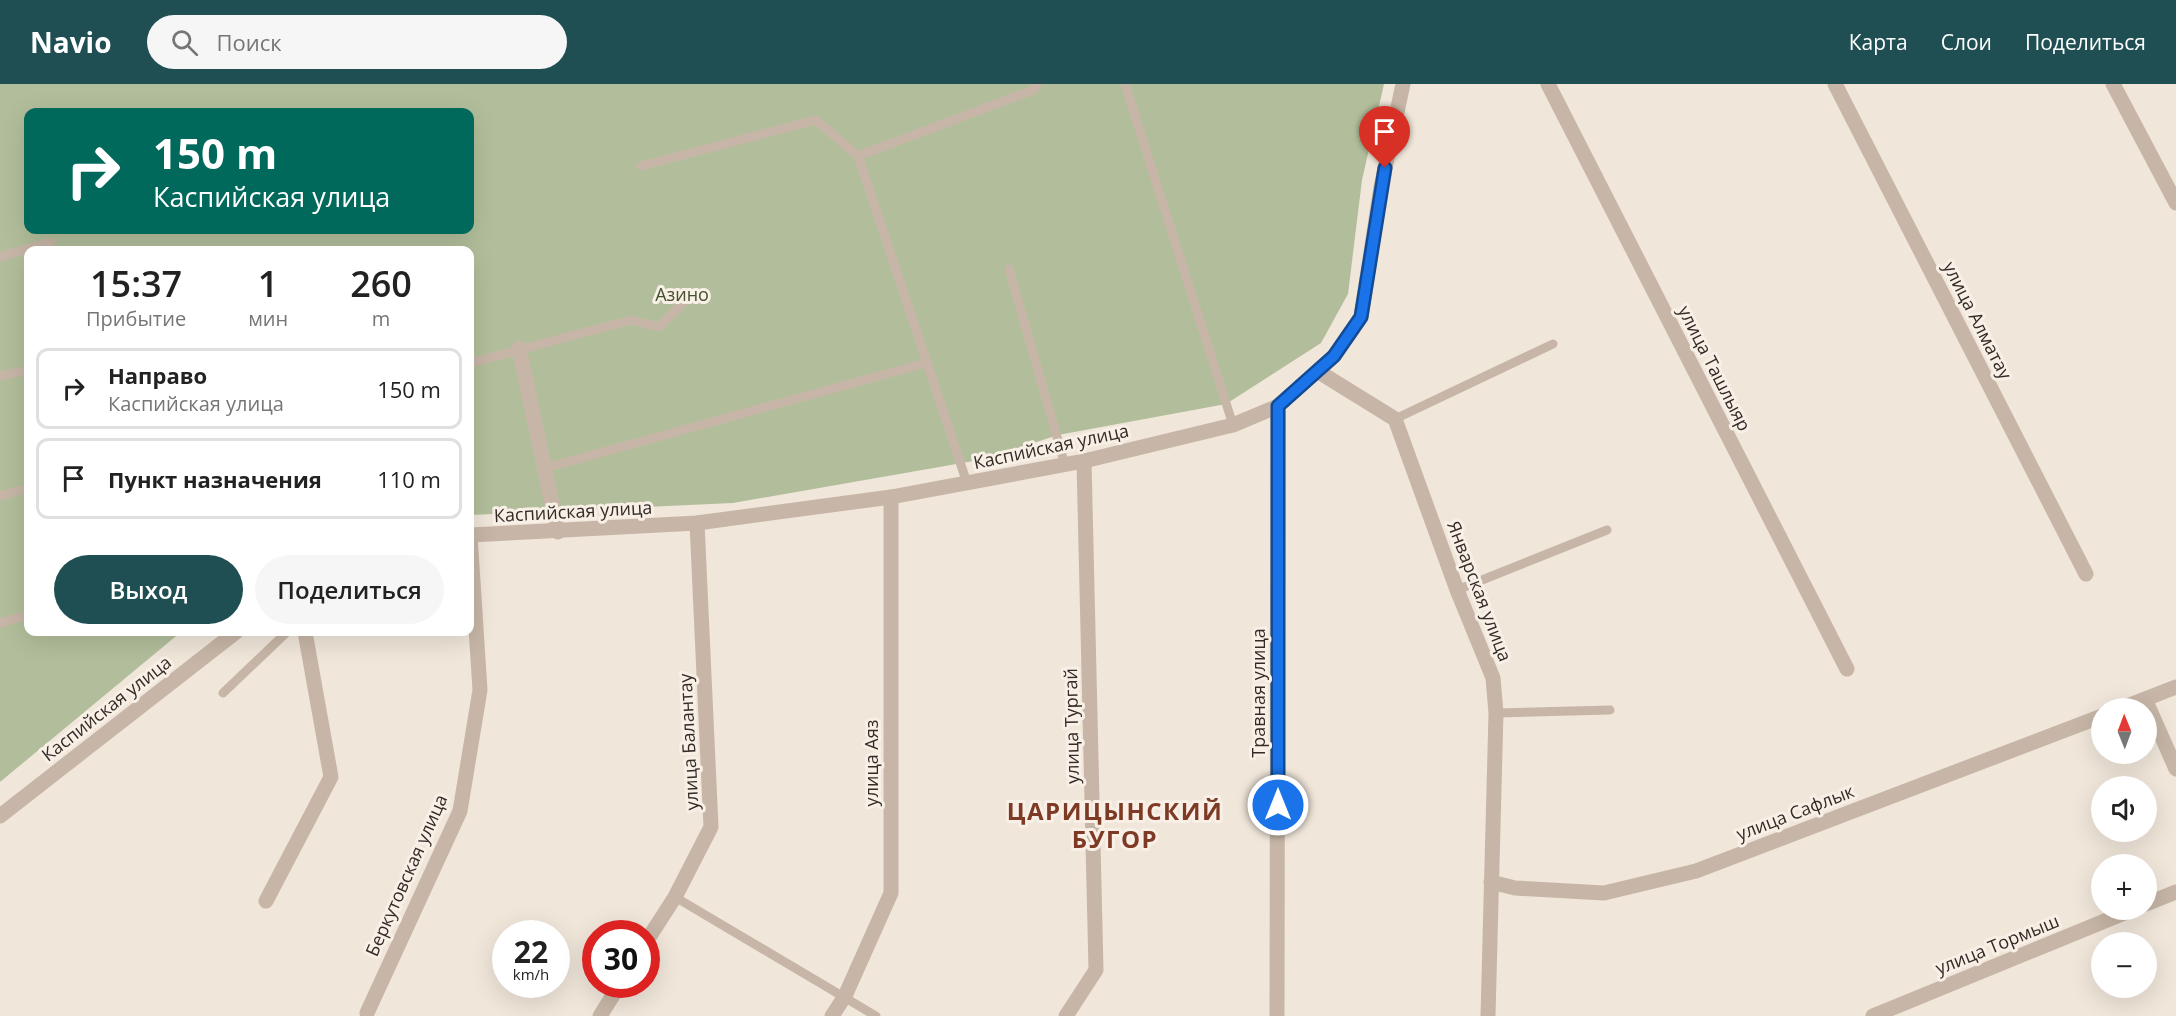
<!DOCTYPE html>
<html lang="ru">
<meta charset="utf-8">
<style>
:root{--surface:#fff;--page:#f6f6f6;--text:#222;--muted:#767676;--line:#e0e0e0;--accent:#1f4f53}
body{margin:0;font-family:"Open Sans",sans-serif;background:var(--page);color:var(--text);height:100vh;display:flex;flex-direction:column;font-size:22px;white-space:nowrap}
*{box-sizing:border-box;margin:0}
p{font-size:20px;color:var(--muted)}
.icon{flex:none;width:33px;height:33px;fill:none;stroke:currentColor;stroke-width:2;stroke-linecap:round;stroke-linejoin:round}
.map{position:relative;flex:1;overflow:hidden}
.side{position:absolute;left:24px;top:162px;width:450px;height:390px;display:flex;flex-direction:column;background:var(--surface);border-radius:12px;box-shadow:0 6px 24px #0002}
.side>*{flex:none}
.top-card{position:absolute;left:24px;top:24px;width:450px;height:126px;border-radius:12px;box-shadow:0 6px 24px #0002;background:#00695c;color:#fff;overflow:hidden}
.needle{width:39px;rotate:359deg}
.fabs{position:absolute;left:2091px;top:614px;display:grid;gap:12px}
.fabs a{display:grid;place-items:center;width:66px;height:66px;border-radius:50%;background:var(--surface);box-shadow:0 6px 24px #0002;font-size:30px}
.speed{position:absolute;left:492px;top:836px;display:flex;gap:12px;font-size:30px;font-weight:700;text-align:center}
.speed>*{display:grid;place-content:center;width:78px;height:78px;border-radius:50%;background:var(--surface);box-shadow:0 6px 24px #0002;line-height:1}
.speed small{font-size:15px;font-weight:400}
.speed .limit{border:9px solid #d22;background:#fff;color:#111}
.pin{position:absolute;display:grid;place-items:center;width:51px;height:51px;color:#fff;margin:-62px -26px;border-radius:50% 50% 50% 0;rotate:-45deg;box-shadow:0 0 6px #0007}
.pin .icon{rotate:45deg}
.me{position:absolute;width:66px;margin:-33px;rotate:0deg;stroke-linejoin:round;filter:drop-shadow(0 0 4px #0008)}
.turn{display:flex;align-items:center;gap:21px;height:126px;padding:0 30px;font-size:27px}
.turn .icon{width:78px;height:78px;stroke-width:2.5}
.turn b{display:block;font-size:42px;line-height:51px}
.eta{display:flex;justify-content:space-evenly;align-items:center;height:102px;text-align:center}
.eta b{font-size:36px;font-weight:600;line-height:42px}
.button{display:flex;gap:12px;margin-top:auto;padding:12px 30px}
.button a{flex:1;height:69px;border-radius:36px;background:var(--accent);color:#fff;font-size:24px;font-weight:600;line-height:69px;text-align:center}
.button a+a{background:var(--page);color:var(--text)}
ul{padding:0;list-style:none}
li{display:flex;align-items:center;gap:18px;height:81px;margin:0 12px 9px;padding:0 18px;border:3px solid var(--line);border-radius:12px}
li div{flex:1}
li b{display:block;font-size:22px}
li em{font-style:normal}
header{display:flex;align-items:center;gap:36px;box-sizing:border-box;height:84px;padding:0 30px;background:var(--accent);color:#fff}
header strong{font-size:28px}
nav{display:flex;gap:33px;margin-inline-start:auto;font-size:21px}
.search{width:420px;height:54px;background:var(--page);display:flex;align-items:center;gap:15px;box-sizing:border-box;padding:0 21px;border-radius:33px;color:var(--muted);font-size:22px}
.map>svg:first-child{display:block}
</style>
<header>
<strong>Navio</strong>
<div class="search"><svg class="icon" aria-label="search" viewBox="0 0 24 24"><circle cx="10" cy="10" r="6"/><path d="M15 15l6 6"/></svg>Поиск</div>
<nav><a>Карта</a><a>Слои</a><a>Поделиться</a></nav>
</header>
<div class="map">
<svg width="2176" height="932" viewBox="0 0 2176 932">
<rect width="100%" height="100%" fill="#f0e6da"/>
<!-- garden -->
<path fill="#b2be9b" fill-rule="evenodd" d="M0,0H1384L1362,96L1348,210L1321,259L1226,320L1058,351L985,375L733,419L470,431V166H28V548H181L0,698ZM28,28H470V146H28Z"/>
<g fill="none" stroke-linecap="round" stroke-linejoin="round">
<!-- service -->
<path stroke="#c7b6a7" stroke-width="9" d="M1125,0L1233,341
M858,72L967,399
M641,82L816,36L858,72L1033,6L1037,0
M0,173L51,158
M1009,185L1065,381
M470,279L631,236L659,243L684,218
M0,292L28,286
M1395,335L1553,260
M545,384L926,279
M0,412L28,404
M1457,506L1607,446
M0,539L28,531
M223,609L287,548
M1496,629L1610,626
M675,813L876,932"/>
<!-- minor -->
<path stroke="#c7b6a7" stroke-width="15" d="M1548,0L1847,585
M1835,0L2086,490
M2113,0L2176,119
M519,264L558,448
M1319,288L1395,335L1457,506L1493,594L1496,629L1488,932
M2145,615L2176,685
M2122,624L2176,603
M1491,798L1515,804L1604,809L1696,787L2102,632
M266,817L331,693L305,548
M2146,820L2176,808
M646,858L675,813L711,743L697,439
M367,929L460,727L480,606L470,451
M600,932L620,900
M832,932L845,912L891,809V413
M1066,932L1096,886L1084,377
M1277,932L1278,322
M1873,932L2134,825"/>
<!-- tertiary -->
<path stroke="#c7b6a7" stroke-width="15" d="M470,451L697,439L891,413L1084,377L1233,341L1278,322L1334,272L1361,233L1381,103L1403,0
M0,732L236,548"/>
</g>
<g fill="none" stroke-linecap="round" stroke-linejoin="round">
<!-- route casing -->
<g stroke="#114b97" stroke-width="15">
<path id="route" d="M1278,721V322L1334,272L1361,233L1385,84"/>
</g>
<!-- route -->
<use href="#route" stroke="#1a73e8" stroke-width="10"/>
</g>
<g text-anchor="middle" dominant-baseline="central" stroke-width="6" stroke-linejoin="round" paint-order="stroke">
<!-- park labels -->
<g font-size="18" fill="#43512c" stroke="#f8f0e6">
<text x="682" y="210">Азино</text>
</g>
<!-- street labels -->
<g font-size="18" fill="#342b27" stroke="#f8f0e6">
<text transform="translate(1978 236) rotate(63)">улица Алматау</text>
<text transform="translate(1715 284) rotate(63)">улица Ташлыяр</text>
<text transform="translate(1051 362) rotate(-12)">Каспийская улица</text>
<text transform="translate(573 427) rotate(-3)">Каспийская улица</text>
<text transform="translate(1480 507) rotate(69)">Январская улица</text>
<text transform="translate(1258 609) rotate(-90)">Травная улица</text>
<text transform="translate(106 624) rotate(-38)">Каспийская улица</text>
<text transform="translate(1071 642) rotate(-91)">улица Тургай</text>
<text transform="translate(688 658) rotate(-93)">улица Балантау</text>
<text transform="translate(871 679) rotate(-90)">улица Аяз</text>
<text transform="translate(1795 728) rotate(-21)">улица Сафлык</text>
<text transform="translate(406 791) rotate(-66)">Беркутовская улица</text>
<text transform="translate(1997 860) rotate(-22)">улица Тормыш</text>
</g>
<!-- district labels -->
<g font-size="24" font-weight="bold" letter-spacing="1.5" fill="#7e3a24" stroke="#f8f0e6">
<text x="1115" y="726">ЦАРИЦЫНСКИЙ<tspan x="1115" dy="28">БУГОР</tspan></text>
</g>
</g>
</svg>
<div class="fabs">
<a><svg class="needle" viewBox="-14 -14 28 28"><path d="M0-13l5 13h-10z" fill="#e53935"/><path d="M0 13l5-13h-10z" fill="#767676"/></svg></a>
<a><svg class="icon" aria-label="sound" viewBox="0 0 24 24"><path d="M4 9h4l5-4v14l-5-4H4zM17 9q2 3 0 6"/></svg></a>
<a>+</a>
<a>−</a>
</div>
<div class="speed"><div>22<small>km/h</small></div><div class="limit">30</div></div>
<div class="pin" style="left:1385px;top:84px;background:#d93025"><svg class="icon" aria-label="arrive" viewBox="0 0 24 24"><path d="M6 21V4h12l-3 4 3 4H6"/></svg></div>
<svg class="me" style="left:1278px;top:721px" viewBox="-20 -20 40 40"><circle r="17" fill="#1a73e8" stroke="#fff" stroke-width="3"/><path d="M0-11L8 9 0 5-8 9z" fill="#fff"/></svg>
<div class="top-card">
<div class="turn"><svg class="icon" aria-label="right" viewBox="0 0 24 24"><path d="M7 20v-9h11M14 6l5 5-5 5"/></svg><div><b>150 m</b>Каспийская улица</div></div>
</div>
<section class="side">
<div class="eta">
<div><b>15:37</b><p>Прибытие</p></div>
<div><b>1</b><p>мин</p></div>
<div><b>260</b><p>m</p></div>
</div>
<ul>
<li><svg class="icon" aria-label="right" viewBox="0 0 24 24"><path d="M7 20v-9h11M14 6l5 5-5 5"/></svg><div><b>Направо</b><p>Каспийская улица</p></div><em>150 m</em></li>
<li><svg class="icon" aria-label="arrive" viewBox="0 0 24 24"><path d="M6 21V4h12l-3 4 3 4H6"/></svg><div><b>Пункт назначения</b></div><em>110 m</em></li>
</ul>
<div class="button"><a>Выход</a><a>Поделиться</a></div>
</section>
</div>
